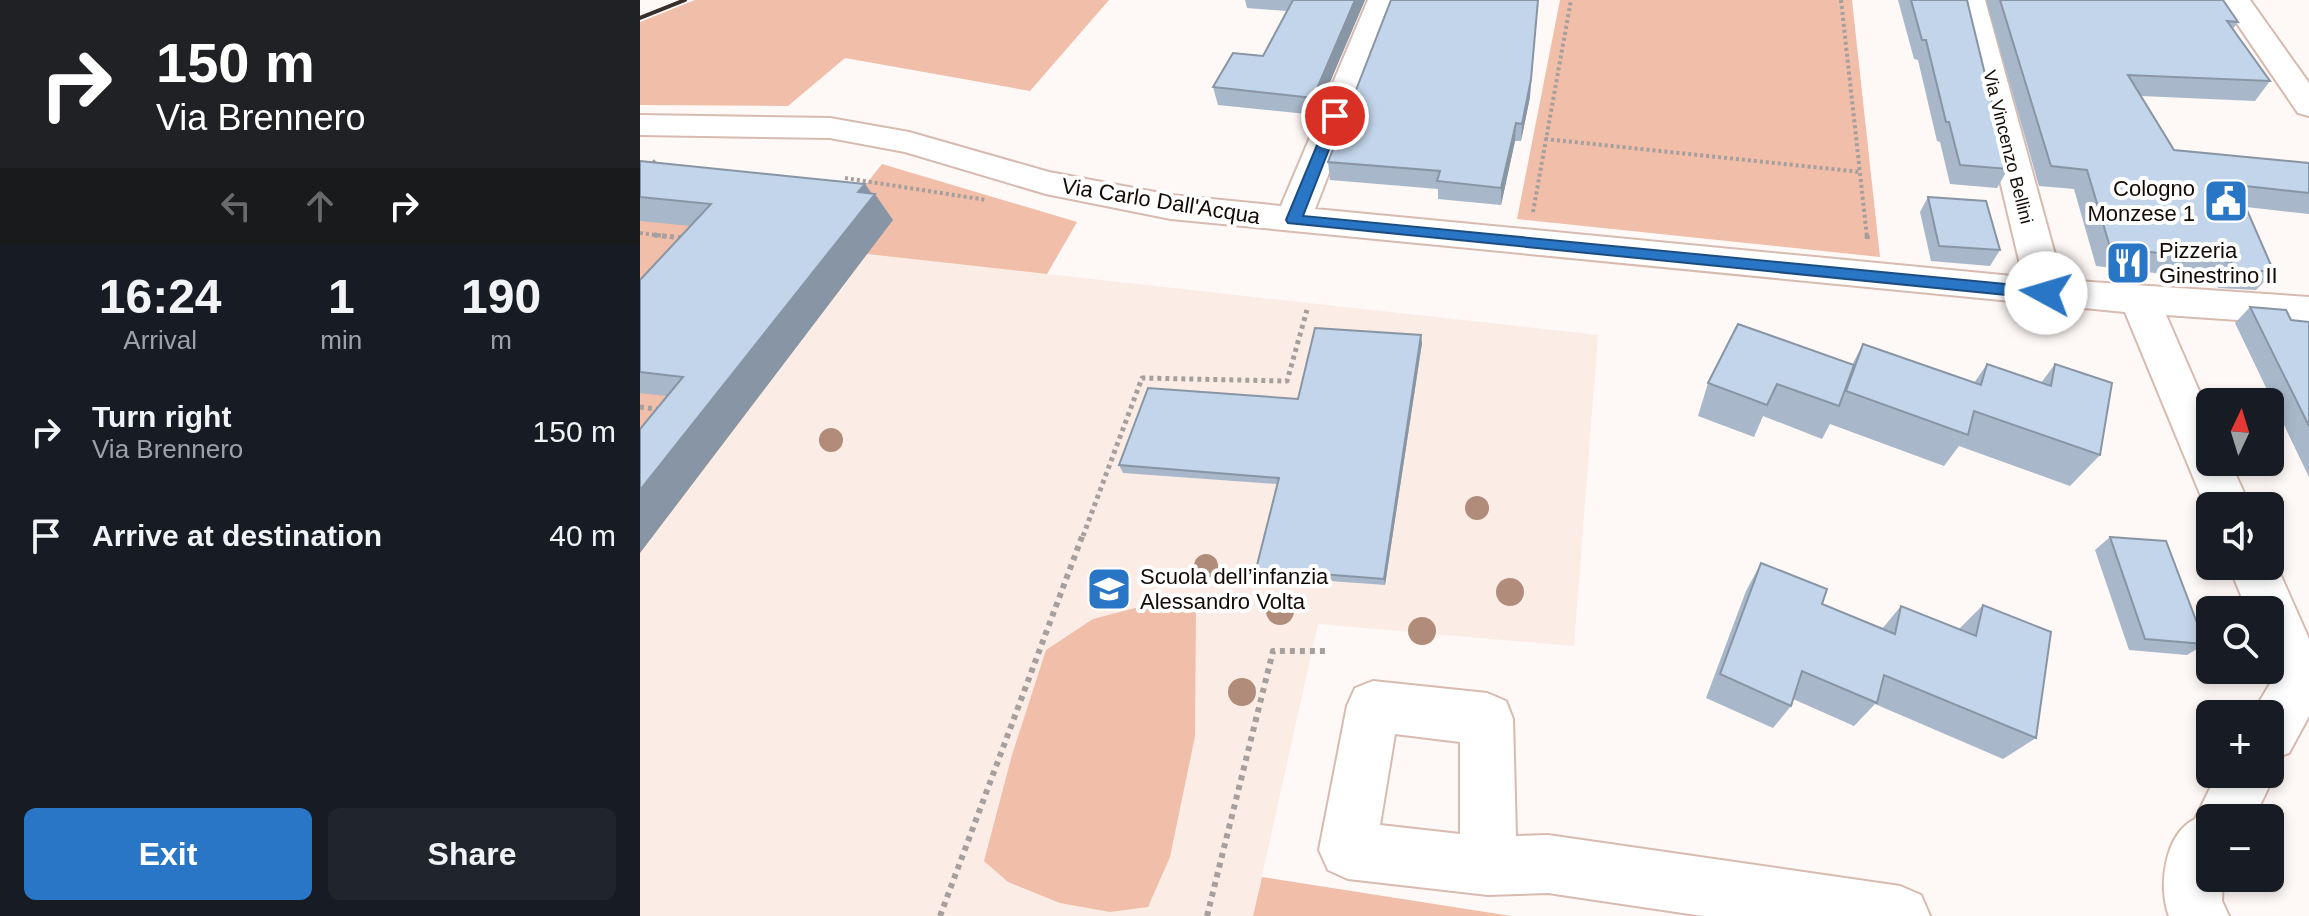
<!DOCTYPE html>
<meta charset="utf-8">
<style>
:root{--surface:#171b24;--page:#20242c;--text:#f1f3f6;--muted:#9ea1a6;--accent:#2976c6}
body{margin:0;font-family:Helvetica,sans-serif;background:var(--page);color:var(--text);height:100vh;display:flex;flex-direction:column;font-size:30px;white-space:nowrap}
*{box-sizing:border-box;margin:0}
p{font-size:26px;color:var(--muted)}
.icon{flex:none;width:44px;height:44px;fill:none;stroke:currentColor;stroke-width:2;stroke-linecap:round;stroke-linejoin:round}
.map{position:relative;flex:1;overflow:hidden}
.drawer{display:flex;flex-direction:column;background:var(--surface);width:640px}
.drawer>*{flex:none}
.guide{background:#202124;color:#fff;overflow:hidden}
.needle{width:52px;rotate:4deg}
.fabs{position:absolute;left:1556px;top:388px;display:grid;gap:16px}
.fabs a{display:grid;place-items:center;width:88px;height:88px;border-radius:12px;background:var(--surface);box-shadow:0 4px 12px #0003;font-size:40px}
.pin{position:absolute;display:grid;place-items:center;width:68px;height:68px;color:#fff;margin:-34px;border:4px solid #fff;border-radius:50%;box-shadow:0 2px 8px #0007}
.me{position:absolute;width:88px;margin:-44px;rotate:276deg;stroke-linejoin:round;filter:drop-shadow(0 0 6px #0008)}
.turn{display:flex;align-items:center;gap:28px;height:168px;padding:0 24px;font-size:36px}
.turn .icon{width:104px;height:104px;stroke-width:2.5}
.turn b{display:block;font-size:56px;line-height:68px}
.lanes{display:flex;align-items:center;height:76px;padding:0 24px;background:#0003;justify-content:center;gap:40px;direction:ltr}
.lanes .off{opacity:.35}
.eta{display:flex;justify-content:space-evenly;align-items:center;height:136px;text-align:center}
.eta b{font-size:48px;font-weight:800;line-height:56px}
.primary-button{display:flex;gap:16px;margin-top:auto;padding:16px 24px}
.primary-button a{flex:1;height:92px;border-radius:12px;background:var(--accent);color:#fff;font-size:32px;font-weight:800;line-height:92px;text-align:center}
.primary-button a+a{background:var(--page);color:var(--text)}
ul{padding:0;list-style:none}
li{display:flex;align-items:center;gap:24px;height:104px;padding:0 24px}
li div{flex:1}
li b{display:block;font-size:30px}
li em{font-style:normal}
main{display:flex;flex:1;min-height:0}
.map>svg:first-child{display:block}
</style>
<main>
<section class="drawer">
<div class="guide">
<div class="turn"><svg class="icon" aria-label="right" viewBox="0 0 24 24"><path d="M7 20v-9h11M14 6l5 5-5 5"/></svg><div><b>150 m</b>Via Brennero</div></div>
<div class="lanes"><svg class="icon off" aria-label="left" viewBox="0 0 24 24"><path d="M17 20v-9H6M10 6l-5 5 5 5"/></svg><svg class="icon off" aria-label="ahead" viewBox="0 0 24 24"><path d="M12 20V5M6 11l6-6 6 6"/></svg><svg class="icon" aria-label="right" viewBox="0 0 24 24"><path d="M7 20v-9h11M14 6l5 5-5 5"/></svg></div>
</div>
<div class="eta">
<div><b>16:24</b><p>Arrival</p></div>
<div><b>1</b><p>min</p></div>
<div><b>190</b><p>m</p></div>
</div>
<ul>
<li><svg class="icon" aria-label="right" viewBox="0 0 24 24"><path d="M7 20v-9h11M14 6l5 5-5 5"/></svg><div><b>Turn right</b><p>Via Brennero</p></div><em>150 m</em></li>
<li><svg class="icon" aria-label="arrive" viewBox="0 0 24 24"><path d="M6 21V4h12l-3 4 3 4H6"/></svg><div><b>Arrive at destination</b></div><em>40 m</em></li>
</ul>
<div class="primary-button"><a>Exit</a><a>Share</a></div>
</section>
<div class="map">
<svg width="1669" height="916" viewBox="0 0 1669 916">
<rect width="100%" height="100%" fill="#fef8f6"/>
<!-- built -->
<path fill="#fbede6" d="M227,254L958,335L934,646L678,624L613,916H0V553Z"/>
<!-- green -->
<path fill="#f0bea9" d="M55,0H469L390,91L205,58L148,106L0,105V22Z
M920,0H1212L1240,257L877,219Z
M242,164L437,222L407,274L227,254L0,553V185L208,207Z
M556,604L555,736L530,857L508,907L470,912L420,903L368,882L344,861L372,755L406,650L453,619L503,606Z
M622,877L871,916H613Z"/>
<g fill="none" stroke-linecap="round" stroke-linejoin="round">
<!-- minor casing -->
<g stroke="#d7bbb0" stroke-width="4">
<path id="minor" d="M728,0H756L675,209L1383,277L1317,0H1345L1422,280L1669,297V325L1526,315L1570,416V462H1590L1610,506H1570V518L1485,312L531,219L406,194L265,152L190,138L0,135V115L190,118L269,132L409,172L531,195L641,206Z
M1581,0H1610L1669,83V116L1658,113Z
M1630,551L1669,639V716L1649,753L1630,760V714H1612L1634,677L1630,667V610H1607L1589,566H1630Z
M733,681L847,693L866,701L873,719L876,836L908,835L1260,886L1281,895L1290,916H1063L908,893L848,895L708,879L688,870L679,850L707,706L715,688ZM755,734L820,742V834L740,825Z
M1630,761L1635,774L1614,818H1570V878H1583L1582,901L1589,916H1529C1518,888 1524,834 1555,819L1577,774H1630Z"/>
</g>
<!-- path-far2 -->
<path stroke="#a69f9d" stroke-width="4" stroke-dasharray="3 3" stroke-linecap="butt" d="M1201,0L1227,237
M905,139L1221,172
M0,175L17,159
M205,178L346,200
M893,212L931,0
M0,233L32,237"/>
<!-- path-far1 -->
<path stroke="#a69f9d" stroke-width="5" stroke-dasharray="4 4" stroke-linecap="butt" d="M14,235L44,238
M1227,235L1228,243
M0,407L23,410
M443,536L502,378L647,381L667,310"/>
<!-- path -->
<path stroke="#a69f9d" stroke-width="6" stroke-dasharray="5 5" stroke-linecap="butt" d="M300,916L443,534
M567,916L633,651H685"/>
<!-- minor -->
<use href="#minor" fill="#fff" fill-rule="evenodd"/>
<!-- rail -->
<path stroke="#382f2b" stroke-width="4" d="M0,18L45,0"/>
</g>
<!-- trees -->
<g fill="#b28c7a">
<circle cx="191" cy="440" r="12"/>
<circle cx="837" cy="508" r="12"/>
<circle cx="566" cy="566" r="12"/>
<circle cx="870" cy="592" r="14"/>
<circle cx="640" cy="611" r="14"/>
<circle cx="782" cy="631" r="14"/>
<circle cx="602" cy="692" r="14"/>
</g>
<!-- wall -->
<path fill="#a8b7c9" d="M605,0H725L676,115L578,105L573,87L623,56L647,11L607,8Z
M1258,0H1327L1368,169L1357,188L1310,184L1300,142L1297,141L1278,60L1274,59Z
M1346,0H1583L1598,22L1593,29L1630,81L1615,101L1501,96L1534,150L1669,163V214L1606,207L1634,272L1616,290L1578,288L1574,280L1456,266L1434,189L1399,186Z
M890,97L881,141H875L861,205L798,199V189L690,180L688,162Z
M0,161L225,184L253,220L27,396L0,393V280L51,226L0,221Z
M1288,197L1360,250L1350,266L1291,261L1280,212Z
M1610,307L1651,320L1669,322V477L1595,323Z
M782,343L745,585L619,576L616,569L637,484L483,473L479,465L658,399Z
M1223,344L1334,383L1347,364L1401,383L1415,364L1460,455L1430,486L1319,446L1304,466L1190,424L1182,439L1123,416L1114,437L1058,416L1068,383L1212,365Z
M1470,537L1565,644L1547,655L1489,650L1455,550Z
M1121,563L1182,604L1242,629L1261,606L1319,629L1343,605L1396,738L1363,759L1235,704L1214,726L1153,699L1151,706L1133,728L1066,698L1106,591Z"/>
<!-- shaded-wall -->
<path fill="#8895a4" d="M715,0H725L676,115L673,98Z
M898,0L890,97L881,141L882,124Z
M876,123L875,141L861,205V188Z
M225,184L233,196L235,194L253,220L0,553V490Z
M781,335L782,343L745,585L744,579Z"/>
<!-- building -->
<path fill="#c3d5ea" stroke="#8895a4" stroke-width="2" d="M653,0H715L673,98L573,87L593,53L623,56Z
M751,0H898L891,79L882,124L876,123L861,188L797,181L800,171L688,162Z
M1271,0H1327L1368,169L1320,165L1309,122H1306L1286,40H1282Z
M1360,0H1583L1598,22L1587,21L1630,81L1488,75L1534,150L1669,163V193L1596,185L1634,272L1595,269L1591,262L1470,247L1447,170L1411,166Z
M0,161L225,184L218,192L235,194L0,490V429L43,377L0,372V280L71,204L0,197Z
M1288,197L1346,201L1360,250L1299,246Z
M1610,307L1646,310L1651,320L1669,322V426Z
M1098,324L1214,365L1199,406L1137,384L1127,405L1068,383Z
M675,328L781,335L744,579L616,569L639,478L479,465L508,388L658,399Z
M1223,344L1341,385L1347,364L1411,386L1415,364L1472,383L1460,455L1334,411L1328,435L1206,391Z
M1470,537L1526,541L1565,644L1505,639Z
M1121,563L1187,589L1182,604L1255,634L1261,606L1336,636L1343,605L1411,632L1396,738L1244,675L1237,703L1162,671L1151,706L1080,674Z"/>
<!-- route -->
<path fill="#2976c6" stroke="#1b4d81" stroke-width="2" d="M695,111L702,116L663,216L1406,288L1414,293L1406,299L648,223L646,220L689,116Z"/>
<!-- icons -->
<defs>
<g id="civic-square" transform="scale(2.3)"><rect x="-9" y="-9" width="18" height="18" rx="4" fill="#2976c6" stroke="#fff"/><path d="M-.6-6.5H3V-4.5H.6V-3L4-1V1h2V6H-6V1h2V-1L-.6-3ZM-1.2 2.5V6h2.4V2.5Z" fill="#fff"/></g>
<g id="restaurant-square" transform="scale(2.3)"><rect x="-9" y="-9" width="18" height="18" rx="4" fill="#2976c6" stroke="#fff"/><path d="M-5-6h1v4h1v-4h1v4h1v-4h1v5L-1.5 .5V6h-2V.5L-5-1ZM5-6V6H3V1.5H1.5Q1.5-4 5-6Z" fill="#fff"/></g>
<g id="school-square" transform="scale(2.3)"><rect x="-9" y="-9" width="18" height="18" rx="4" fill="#2976c6" stroke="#fff"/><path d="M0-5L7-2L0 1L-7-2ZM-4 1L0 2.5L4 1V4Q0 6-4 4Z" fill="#fff"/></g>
</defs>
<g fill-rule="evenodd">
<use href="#civic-square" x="1586" y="201"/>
<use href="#restaurant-square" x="1488" y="263"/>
<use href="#school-square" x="469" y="589"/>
</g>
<g text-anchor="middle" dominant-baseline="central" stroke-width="8" stroke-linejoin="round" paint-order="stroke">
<!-- far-street labels -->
<g font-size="18" fill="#140b07" stroke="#fff">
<text transform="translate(1368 147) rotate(76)">Via Vincenzo Bellini</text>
</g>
<!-- poi labels -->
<g font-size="22" fill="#140b07" stroke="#fff" text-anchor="start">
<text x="1555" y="188" text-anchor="end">Cologno<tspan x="1555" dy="25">Monzese 1</tspan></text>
<text x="1519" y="250">Pizzeria<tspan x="1519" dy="25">Ginestrino II</tspan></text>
<text x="500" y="576">Scuola dell’infanzia<tspan x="500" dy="25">Alessandro Volta</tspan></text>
</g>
<!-- street labels -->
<g font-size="22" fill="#140b07" stroke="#fff">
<text transform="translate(521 201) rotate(9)">Via Carlo Dall'Acqua</text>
</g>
</g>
</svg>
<div class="fabs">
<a><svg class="needle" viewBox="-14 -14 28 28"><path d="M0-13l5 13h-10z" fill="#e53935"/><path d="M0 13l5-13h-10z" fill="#9ea1a6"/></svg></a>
<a><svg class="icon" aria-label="sound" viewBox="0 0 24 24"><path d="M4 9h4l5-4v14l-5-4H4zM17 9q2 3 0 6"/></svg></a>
<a><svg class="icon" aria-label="search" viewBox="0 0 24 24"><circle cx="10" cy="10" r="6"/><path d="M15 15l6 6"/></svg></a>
<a>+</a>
<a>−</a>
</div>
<div class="pin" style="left:695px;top:116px;background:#d93025"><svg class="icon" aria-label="arrive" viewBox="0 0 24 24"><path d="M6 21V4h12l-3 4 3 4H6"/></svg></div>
<svg class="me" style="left:1406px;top:293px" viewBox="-20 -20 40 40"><circle r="19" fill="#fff"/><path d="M0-13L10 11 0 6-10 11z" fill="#2976c6"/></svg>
</div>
</main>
